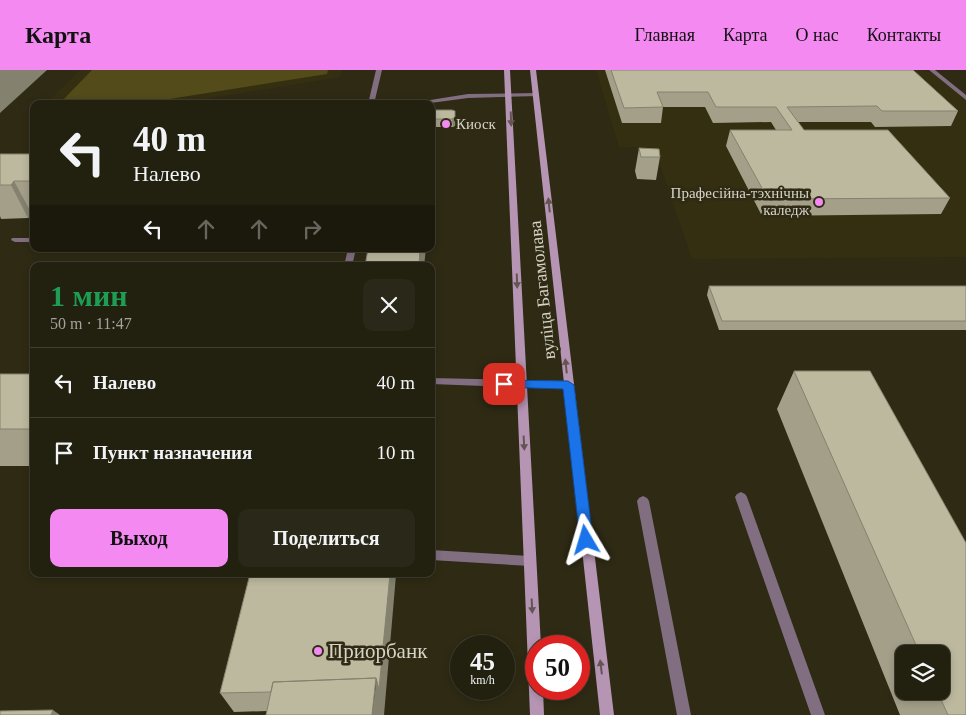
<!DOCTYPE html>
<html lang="ru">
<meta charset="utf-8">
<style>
:root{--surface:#22200f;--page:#2a2818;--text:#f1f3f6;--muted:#a2a39e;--line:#3f3e2f;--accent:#f389f1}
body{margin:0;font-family:"Times New Roman",serif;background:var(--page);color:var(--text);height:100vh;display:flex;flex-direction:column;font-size:19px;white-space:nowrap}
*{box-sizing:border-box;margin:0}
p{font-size:16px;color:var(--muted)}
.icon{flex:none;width:28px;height:28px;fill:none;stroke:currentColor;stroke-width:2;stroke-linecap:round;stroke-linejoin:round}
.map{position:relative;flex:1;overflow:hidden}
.sheet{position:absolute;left:30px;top:192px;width:405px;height:315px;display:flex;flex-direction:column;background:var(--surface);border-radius:10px;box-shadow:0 2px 8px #0003,0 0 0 1px var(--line)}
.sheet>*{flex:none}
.banner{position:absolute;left:30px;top:30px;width:405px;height:152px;border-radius:10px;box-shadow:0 2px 8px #0003,0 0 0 1px var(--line);background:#22200f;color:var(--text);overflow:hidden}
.fabs{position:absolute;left:895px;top:575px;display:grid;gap:10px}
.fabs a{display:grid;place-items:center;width:55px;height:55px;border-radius:10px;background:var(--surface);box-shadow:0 2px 8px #0003,0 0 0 1px var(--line);font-size:25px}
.speed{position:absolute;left:450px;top:565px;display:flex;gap:10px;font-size:25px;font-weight:700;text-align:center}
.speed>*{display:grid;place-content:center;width:65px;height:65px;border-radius:50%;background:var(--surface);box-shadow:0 2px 8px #0003,0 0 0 1px var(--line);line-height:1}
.speed small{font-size:12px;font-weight:400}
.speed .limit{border:8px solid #d22;background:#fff;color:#111}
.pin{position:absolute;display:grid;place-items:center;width:42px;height:42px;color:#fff;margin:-21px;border-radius:10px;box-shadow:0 2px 8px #0006}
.me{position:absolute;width:55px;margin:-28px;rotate:353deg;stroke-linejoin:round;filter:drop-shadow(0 0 4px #0008)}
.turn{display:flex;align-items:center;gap:18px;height:105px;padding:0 20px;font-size:22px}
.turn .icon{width:65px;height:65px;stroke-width:2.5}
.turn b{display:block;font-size:35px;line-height:42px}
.lanes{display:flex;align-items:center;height:48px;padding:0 20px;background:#0003;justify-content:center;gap:25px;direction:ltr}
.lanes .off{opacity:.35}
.round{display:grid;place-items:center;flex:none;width:52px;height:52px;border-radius:10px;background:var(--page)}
.overview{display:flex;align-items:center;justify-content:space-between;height:85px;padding:0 20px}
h1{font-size:30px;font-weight:700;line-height:38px;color:#1e9e55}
.primary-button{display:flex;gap:10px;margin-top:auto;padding:10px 20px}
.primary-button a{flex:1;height:58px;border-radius:10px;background:var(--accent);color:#111;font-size:20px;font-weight:700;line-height:58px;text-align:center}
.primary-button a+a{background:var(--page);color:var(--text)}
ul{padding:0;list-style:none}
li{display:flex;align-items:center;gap:15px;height:70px;padding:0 20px;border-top:1px solid var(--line)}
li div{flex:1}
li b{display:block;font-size:19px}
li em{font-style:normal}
header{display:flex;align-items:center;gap:30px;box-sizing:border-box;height:70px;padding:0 25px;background:var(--accent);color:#111}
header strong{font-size:24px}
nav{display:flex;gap:28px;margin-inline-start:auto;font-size:18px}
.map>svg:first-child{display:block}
</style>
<header>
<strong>Карта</strong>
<nav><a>Главная</a><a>Карта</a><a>О нас</a><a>Контакты</a></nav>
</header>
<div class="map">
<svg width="966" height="645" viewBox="0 0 966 645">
<rect width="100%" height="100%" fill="#2e2a14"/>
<!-- built -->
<path fill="#342f11" d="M80,0H342L340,7L176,34H46Z
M596,0H922L942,6L966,26V187L692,189L654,77H619Z"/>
<!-- green -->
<path fill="#534b1a" d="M92,0H328L327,4L157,31L59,34Z"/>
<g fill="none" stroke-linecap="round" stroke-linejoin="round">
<!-- lane -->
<path fill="#826e81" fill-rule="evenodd" d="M376,0H382L374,34H368Z
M929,0H935L966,25V30Z
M537,23L539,24V26L468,28L423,34H405L468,24Z
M12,168H34V172H15L11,170Z
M348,179H356L352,196H344Z
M431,308L568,311L573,315L568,319L431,314Z
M741,422L745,424L747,427L825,645H811L735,427L737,424Z
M643,426L647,428L649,431L691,645H677L637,431L639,428Z
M431,480L530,486L534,487L536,491L534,495L530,496L431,490Z"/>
<!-- secondary -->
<path fill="#b595b3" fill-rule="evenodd" d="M504,0H510L541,576H536V619H543L544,645H530Z
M530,0H536L614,645H600Z"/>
</g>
<!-- wall -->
<path fill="#a39f89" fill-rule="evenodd" d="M605,0H913L958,41L951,56L875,57L871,52H798L804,60L950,128L941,144L762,146L726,76L730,60H776L771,52L713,53L705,37H663L661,53H622Z
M452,40L456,55L453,57H436L435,49Z
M639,78L660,87L656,110L637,109L635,101Z
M0,84H34V144H32L28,148L1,149L0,146Z
M709,216H966V260H719L707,225Z
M794,301H870L966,473V645H900L777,339ZM904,584H941V621H904Z
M0,304H34V396H0Z
M250,504H395L396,505L267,641L234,642L220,623Z"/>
<!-- shaded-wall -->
<path fill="#84826f" d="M0,0H47L0,43Z
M455,47L456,55L453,57L452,49Z
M14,111L32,144L28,148L11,115Z
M420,179H426L424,196H419Z
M390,504H395L396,505L384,645H372Z
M53,640L60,645H51Z"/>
<!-- building -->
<path fill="#bdb99f" stroke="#84826f" d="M611,0H913L958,41H882L877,36L787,37L804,60H888L950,128L768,129L730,60H792L776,37H716L708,22H657L663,37L624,38Z
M379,32H420V34H379Z
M435,40H452L455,41V47L452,49H435Z
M639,78L659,79L660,87H641Z
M0,84H34V111H14L11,115H0Z
M368,179H420L419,196H365Z
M709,216H966V251H722Z
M794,301H870L966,473V645H948L937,621H941V584H920Z
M0,304H34V359H0Z
M250,504H390L379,619L376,608L273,612L271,622L220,623Z
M376,608L372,645H266L273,612Z
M53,640L51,645H0V641Z"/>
<!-- one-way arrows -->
<defs><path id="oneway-solid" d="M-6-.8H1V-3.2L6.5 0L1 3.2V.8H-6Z" transform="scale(1.25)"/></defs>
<g fill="#645554">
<use href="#oneway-solid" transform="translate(511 49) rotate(88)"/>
<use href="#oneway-solid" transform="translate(549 135) rotate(-96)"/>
<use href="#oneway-solid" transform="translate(517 211) rotate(88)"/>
<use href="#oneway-solid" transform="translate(566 296) rotate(-96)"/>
<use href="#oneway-solid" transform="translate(524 373) rotate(87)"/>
<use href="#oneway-solid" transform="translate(532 536) rotate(87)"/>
<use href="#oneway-solid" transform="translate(601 597) rotate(-97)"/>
</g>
<!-- route -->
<path fill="#1a73e8" stroke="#114b97" d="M504,310L568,311L574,315L593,470L591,475L586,476L582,475L580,470L563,319L500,317L499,314L500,311Z"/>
<!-- markers -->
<g fill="#f389f1" stroke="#2e2a14" stroke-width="2">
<circle cx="446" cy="54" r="5"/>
<circle cx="819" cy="132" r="5"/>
<circle cx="318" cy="581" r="5"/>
</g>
<g text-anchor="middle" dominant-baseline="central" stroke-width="5" stroke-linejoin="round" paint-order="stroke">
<!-- far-poi labels -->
<g font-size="15" fill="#d6d4c7" stroke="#2e2a14" text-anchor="start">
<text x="456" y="54">Киоск</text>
<text x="809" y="123" text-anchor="end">Прафесійна-тэхнічны<tspan x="809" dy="17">каледж</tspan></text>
</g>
<!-- street labels -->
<g font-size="18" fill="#d6d4c7" stroke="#2e2a14">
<text transform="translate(542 220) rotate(-96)">вуліца Багамолава</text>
</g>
<!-- near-poi labels -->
<g font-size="21" fill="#d6d4c7" stroke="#2e2a14" text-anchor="start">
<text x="328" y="581">Приорбанк</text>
</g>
</g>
</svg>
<div class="fabs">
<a><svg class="icon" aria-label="layers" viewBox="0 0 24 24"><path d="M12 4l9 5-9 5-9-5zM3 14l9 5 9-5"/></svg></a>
</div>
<div class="speed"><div>45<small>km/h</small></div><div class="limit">50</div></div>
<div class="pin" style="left:504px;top:314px;background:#d93025"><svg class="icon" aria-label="arrive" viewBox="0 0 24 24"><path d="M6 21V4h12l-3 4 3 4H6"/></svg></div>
<svg class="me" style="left:586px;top:470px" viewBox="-20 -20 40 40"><path d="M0-17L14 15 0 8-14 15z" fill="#1a73e8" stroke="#fff" stroke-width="4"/></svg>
<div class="banner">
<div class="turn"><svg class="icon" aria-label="left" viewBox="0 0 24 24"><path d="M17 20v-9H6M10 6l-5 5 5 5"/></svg><div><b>40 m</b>Налево</div></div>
<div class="lanes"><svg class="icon" aria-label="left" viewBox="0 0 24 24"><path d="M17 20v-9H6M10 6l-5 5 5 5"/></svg><svg class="icon off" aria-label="ahead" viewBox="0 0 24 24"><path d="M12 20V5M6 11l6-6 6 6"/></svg><svg class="icon off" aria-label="ahead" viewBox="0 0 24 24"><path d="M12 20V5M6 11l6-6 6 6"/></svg><svg class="icon off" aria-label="right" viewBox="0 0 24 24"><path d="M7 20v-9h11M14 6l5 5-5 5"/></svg></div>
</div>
<section class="sheet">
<div class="overview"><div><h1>1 мин</h1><p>50 m · 11:47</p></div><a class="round"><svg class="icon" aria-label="close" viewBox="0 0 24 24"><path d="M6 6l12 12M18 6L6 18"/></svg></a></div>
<ul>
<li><svg class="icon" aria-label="left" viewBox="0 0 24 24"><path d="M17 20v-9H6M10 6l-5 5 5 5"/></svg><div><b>Налево</b></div><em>40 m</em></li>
<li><svg class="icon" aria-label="arrive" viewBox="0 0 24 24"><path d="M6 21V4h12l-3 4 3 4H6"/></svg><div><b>Пункт назначения</b></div><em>10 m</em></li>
</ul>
<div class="primary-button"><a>Выход</a><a>Поделиться</a></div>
</section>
</div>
